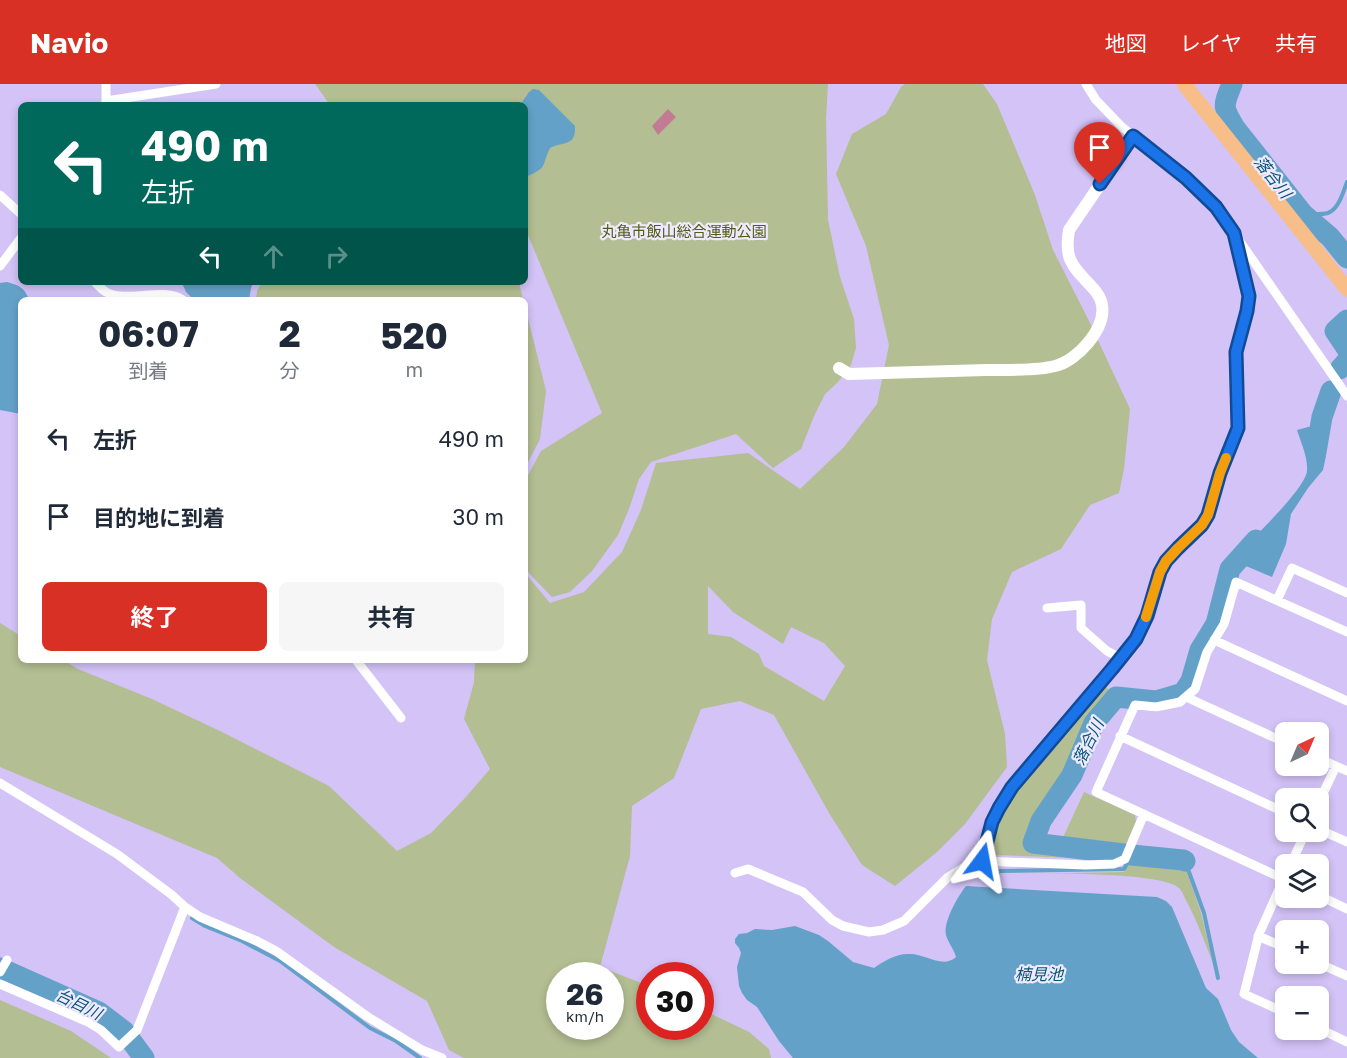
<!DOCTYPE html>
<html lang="ja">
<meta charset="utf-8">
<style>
:root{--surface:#fff;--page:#f6f6f7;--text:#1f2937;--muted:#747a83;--accent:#d93025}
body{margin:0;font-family:"Golos Text","Noto Sans JP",sans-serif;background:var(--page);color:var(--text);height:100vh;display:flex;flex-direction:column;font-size:22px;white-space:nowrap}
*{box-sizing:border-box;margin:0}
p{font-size:20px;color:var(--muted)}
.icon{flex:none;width:33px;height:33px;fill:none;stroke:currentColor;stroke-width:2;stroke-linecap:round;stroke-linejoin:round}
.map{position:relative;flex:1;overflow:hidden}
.details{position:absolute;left:18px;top:213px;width:510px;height:366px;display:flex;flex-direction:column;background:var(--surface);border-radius:9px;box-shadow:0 3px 9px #0003}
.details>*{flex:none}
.top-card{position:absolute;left:18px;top:18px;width:510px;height:183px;border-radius:9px;box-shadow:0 3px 9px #0003;background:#00695c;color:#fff;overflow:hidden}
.needle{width:39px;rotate:44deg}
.fabs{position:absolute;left:1275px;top:638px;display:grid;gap:12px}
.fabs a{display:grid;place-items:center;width:54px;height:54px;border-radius:9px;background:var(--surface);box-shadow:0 3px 9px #0003;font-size:30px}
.speed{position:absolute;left:546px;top:878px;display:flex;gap:12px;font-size:30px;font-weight:700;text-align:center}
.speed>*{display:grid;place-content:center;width:78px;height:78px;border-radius:50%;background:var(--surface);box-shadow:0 3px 9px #0003;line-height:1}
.speed small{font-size:15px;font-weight:400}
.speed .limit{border:9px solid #d22;background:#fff;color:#111}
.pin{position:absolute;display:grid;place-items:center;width:51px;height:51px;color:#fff;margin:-62px -26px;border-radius:50% 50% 50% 0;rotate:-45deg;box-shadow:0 0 6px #0007}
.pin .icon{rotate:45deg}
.me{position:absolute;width:66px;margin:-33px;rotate:13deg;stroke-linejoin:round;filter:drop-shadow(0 0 4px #0008)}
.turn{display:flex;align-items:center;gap:21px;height:126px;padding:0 24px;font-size:27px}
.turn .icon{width:78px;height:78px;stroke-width:2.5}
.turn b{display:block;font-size:42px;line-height:51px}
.lanes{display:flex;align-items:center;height:57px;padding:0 24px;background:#0003;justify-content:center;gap:30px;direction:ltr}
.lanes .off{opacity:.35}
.eta{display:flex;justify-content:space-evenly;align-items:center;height:102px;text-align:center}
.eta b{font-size:36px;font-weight:700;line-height:42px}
.cta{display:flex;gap:12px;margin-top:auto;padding:12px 24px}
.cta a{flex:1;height:69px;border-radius:9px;background:var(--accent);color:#fff;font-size:24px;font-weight:700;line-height:69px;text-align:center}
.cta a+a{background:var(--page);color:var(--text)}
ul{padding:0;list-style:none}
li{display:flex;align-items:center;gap:18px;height:78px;padding:0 24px}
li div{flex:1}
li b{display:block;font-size:22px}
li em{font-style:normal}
header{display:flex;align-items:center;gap:36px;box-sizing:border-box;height:84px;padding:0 30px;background:var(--accent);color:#fff}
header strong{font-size:28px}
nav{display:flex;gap:33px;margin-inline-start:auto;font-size:21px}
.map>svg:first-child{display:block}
</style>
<header>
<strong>Navio</strong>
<nav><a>地図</a><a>レイヤ</a><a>共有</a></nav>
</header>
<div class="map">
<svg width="1347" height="974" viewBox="0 0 1347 974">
<rect width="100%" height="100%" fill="#d3c3f7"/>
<!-- green -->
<path fill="#b3be92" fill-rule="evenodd" d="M315,0H828L826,35L828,136L840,193L854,235L856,264L851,281L838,298L825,310L814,332L801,365L773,384L736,350L651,378L639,395L629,425L618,451L592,487L570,508L552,513L526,486L525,483V397L541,367L602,329L528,151H525V21H330Z
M905,0H983L997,20L1035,111L1053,166L1089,237L1130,325L1124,385L1119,409L1090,421L1061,465L1012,488L992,535L987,576L1005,650L1007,683L965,740L937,768L895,802L862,781L829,729L774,631L740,617L701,625L674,694L632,722L630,772L600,883L649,902L650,942H700L701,925L749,948L769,965L771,974H464L449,966L427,917L334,863L240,794L217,774L0,683V539L21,552V576H63L78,585L152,615L222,648L329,702L397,767L431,749L465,714L490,685L464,635L474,598L475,576H525V489L550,519L584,508L622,468L641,426L656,379L748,369L800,405L844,363L877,320L889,261L866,162L836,90L852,50L886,30L901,3ZM708,502L733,528L783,560L791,543L824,559L845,582L824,617L764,582L759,570L731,553L708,550ZM560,891H610V942H560Z
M262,198H519L523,216H256L257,207Z
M525,222L546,307L540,355L525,384Z
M1106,603L1114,611L1092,637L1068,693L1039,738L1029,761L1114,772L1100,775L996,771L994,765L991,752L997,736L1015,705Z
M1084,708L1135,731L1136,738L1123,767L1060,760Z
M1133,774L1182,778L1184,779L1201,829L1213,879C1205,859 1198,839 1188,820C1185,815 1183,808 1179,804C1163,788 1043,789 1016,790L1124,788Z
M0,916L71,947L111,974H0Z"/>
<!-- water -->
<path fill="#64a1c8" d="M533,5L539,6L575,42C576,63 563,57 550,64C541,83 548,84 525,93V21H520L529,8Z
M7,198C19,201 25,204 29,216H21V330L0,326V199Z
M184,198H253L251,204L249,216H194L186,208L182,199Z
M1327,338L1321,362L1326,372L1323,386L1308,404L1291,430L1286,460L1272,493L1234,477L1239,469C1254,453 1305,405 1307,387C1308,373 1301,359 1297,346Z
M966,802L1157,813L1166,817L1172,823L1206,904L1218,915L1231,946L1239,958L1258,974H793L779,957L757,923L747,916L742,909L739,902L737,883L741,869L739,864L735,859V855L739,850L747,849L755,845L772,846L795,842L819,851L828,857L853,878L874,884C884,877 897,869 910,870C926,870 943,885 956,873C954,866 948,858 946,851C943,838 958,812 966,802Z"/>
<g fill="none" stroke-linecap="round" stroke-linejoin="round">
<!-- stream -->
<path stroke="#64a1c8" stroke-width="4" d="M1303,130C1310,130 1321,131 1328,129C1339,125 1343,108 1347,98
M1185,777L1204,829L1218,894
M998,789L999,787L1124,785L1132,771
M192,834L205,842L242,857L280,877L370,944L396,957L420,974"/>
<!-- river -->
<path stroke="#64a1c8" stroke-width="21" d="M1232,0C1223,22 1222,23 1235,44L1303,130L1330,153L1347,174
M1347,236L1335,247L1347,265
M1340,285L1347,277
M1316,368L1322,333L1331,307
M1185,777L1183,776L1132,771L1033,759L1041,737L1072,691L1094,639L1116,613L1156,617L1183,609L1191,597L1200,566L1216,540L1230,485L1256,456
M0,884L99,928L124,947L144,974"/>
</g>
<!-- building -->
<path fill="#c17c93" d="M668,25L676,33L658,51L652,42Z"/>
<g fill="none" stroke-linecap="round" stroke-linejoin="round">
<!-- minor -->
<path stroke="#fff" stroke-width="9" d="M1086,0L1096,16L1122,43L1186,94L1216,123L1347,312
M106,17L216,0
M105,21L106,17V0
M0,111L21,130
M0,182L21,154
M95,198C98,201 102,206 106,208C126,220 164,202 183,216
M1277,516L1292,484L1347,509
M1047,524L1081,521V544L1107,567L1121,574
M1214,556L1347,617
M356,576L401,634
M1186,613L1286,659
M1120,652L1286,729
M1318,674L1347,687
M0,699L117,770L172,811L185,823L200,833L257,857L276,867L368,933L422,966L442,974
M1318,720L1336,682
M1144,730L1125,775L1114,780L1085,781L982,777C985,764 987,750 992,738C997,725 1005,714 1012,703L1112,585L1136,555L1147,532L1160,488L1166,477L1202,441L1208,431L1219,389L1238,344L1236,268L1247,227L1249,212L1234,149
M1318,745L1347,758
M1291,780L1306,747
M735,789L748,785L803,808L832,836L843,842L869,848L883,846L904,837L948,793L966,782L982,777
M1285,792L1259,850L1244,910L1286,929
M1286,796L1096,708L1135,621L1156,623L1180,618L1195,605L1207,568L1224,540L1236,498L1347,548
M1318,811L1347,825
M1258,852L1286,864
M1318,879L1347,892
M0,888L7,876
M0,900L88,938L101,946L119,963L137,946L185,823
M1318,944L1347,958"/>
<!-- tertiary -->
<path stroke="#fff" stroke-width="12" d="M839,284L849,290C895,289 940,287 986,286C1006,286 1036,287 1055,282C1077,277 1106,245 1102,221C1101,214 1096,207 1091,202C1072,182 1064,175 1069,146L1133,52"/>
<!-- primary -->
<path stroke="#f7be8a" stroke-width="15" d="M1184,0L1347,205"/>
</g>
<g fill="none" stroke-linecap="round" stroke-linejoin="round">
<!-- route casing -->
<g stroke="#114b97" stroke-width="15">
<path id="route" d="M982,777L992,738L999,724L1012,703L1112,585L1136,555L1147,532L1160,488L1166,477L1178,464L1202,441L1208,431L1220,389L1238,344L1236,268L1247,227L1249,212L1234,149L1216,123L1186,94L1133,52L1100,100"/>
</g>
<!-- route -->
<use href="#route" stroke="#1a73e8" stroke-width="10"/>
<!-- slow -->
<path stroke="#f59e0b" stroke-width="10" d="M1146,533L1160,488L1166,477L1178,464L1202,441L1208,431L1220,389L1226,374"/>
</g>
<g text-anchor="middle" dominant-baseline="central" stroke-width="4.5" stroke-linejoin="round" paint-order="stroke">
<!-- park labels -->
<g font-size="15" fill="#505c17" stroke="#f0eafe">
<text x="684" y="147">丸亀市飯山総合運動公園</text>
</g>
<!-- water labels -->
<g font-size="16" font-style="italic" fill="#05547a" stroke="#f0eafe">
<text transform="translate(1273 93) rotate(52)">落合川</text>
<text transform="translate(1088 658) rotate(-64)">落合川</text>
<text x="1039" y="890">楠見池</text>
<text transform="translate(79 920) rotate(26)">台目川</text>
</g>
</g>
</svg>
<div class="fabs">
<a><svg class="needle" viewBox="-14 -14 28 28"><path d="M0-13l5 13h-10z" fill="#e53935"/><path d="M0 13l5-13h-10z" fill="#747a83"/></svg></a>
<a><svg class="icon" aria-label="search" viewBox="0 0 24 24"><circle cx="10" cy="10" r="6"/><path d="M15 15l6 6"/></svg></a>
<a><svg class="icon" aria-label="layers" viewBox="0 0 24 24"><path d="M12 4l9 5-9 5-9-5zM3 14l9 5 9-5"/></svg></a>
<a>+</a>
<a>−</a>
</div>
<div class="speed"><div>26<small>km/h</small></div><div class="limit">30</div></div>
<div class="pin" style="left:1100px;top:100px;background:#d93025"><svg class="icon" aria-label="arrive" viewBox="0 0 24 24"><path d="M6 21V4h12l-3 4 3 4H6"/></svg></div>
<svg class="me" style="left:982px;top:777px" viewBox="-20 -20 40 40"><path d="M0-17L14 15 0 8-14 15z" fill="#1a73e8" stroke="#fff" stroke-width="4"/></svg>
<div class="top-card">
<div class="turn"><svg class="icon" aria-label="left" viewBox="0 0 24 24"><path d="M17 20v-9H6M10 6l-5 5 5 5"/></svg><div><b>490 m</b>左折</div></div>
<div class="lanes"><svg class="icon" aria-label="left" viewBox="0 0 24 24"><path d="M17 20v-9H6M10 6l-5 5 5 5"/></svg><svg class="icon off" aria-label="ahead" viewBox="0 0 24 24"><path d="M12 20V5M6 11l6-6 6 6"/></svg><svg class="icon off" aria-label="right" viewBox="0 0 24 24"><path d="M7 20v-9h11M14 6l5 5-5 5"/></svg></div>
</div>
<section class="details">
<div class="eta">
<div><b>06:07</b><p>到着</p></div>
<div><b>2</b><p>分</p></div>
<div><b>520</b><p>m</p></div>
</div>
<ul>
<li><svg class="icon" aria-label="left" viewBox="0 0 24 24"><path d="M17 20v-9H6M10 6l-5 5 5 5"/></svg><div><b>左折</b></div><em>490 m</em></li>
<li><svg class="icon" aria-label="arrive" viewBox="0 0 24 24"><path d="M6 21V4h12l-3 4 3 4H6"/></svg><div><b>目的地に到着</b></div><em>30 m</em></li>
</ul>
<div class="cta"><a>終了</a><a>共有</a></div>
</section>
</div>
